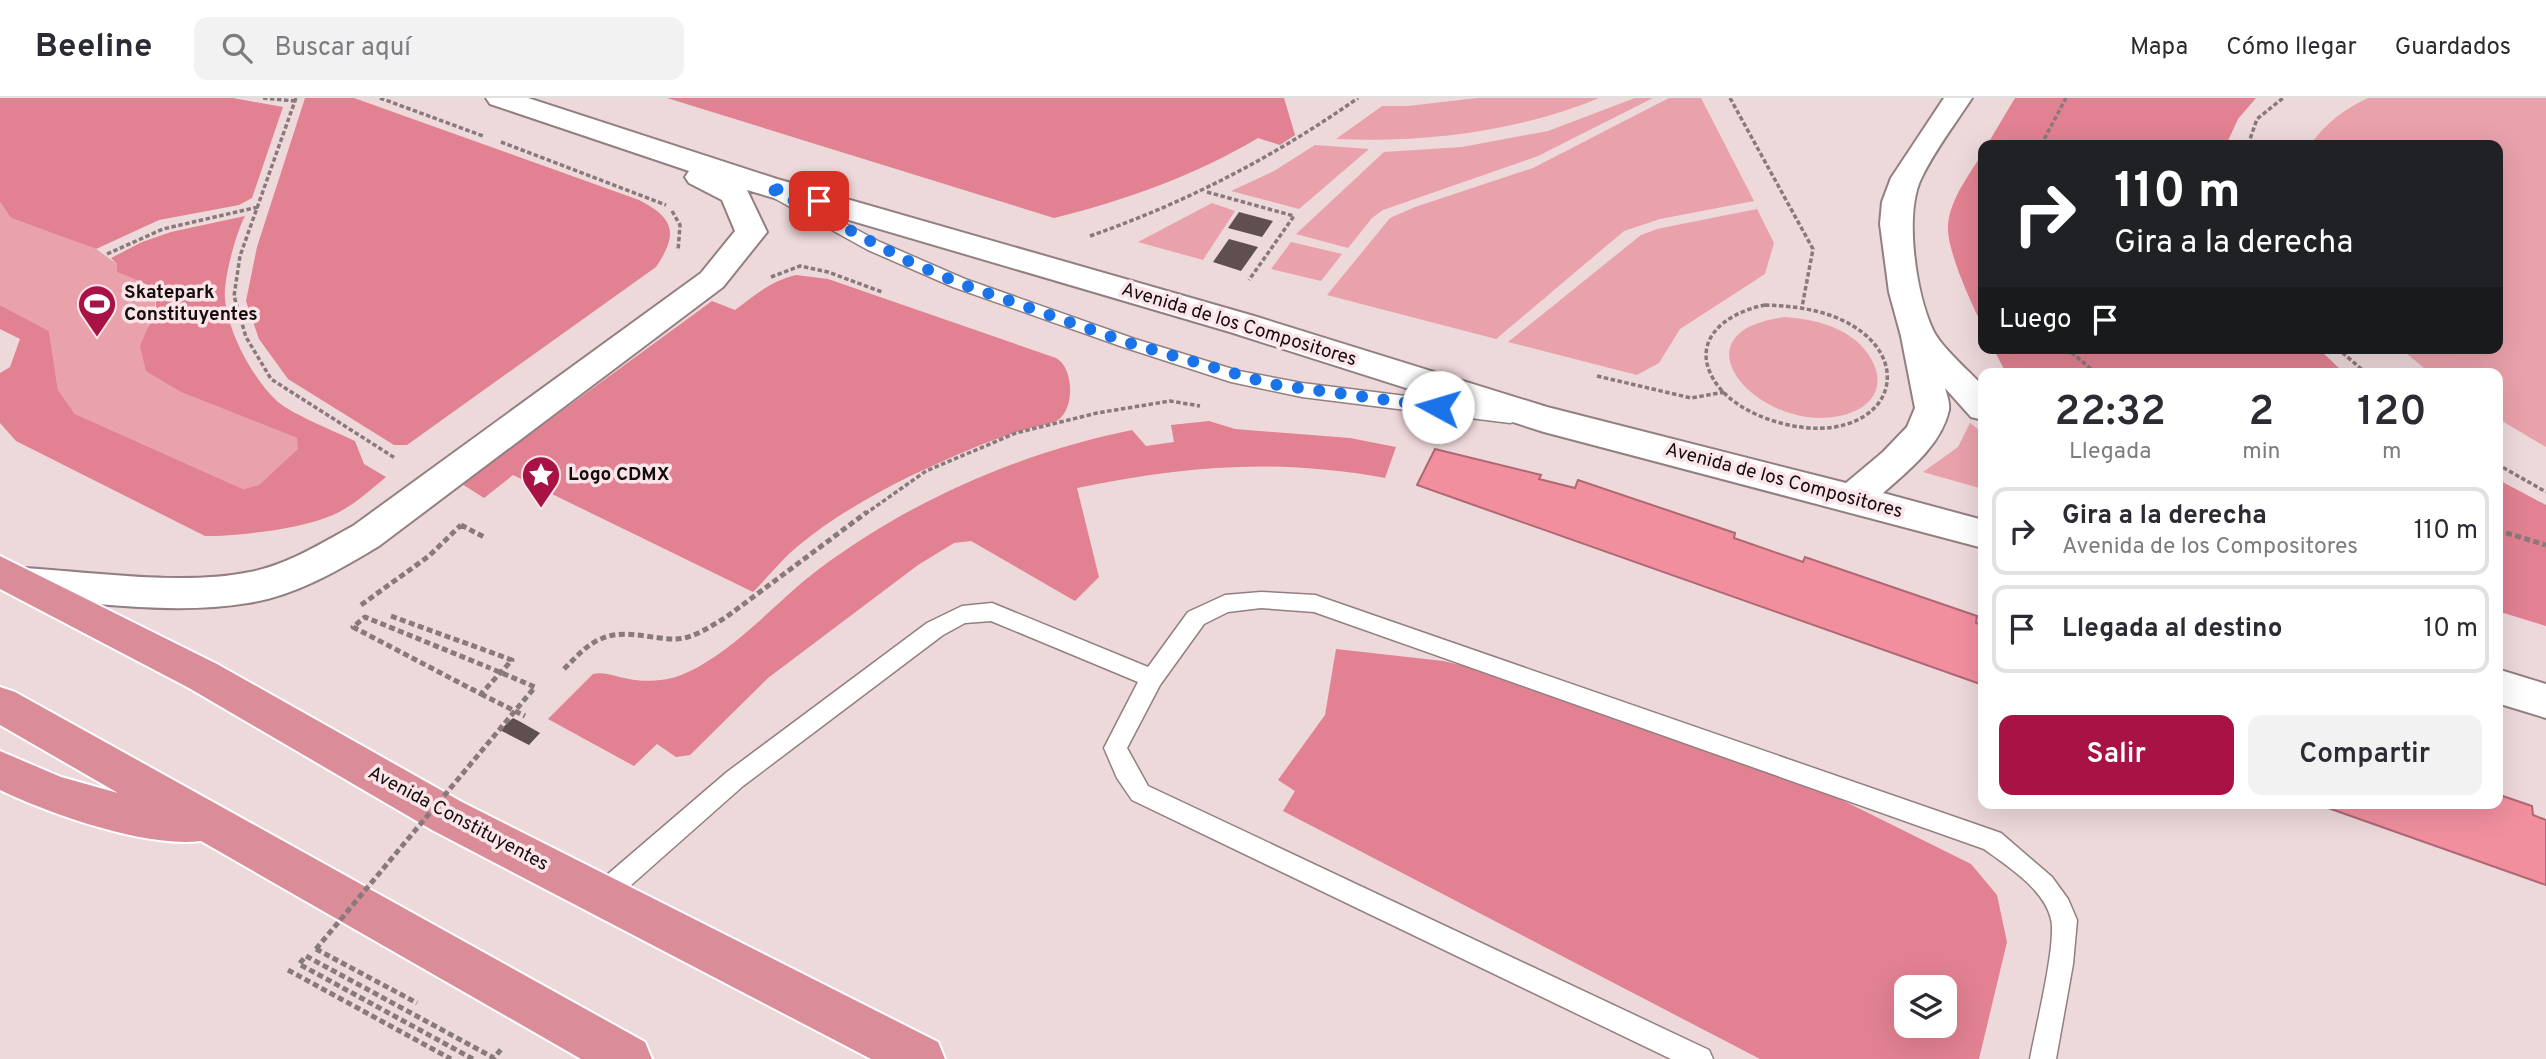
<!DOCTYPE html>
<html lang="es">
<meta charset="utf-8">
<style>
:root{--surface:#fff;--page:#f2f2f3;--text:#2b2b33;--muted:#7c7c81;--line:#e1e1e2;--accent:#a81245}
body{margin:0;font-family:Overpass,sans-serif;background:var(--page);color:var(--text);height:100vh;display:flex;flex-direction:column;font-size:26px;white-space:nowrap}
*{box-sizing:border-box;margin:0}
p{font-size:23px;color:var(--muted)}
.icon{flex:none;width:38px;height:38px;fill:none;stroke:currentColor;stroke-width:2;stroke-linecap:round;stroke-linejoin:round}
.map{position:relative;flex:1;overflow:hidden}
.details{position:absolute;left:1978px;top:270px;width:525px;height:441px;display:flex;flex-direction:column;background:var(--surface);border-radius:14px;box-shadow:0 7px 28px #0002}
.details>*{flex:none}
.guide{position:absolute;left:1978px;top:42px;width:525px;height:214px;border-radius:14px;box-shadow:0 7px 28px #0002;background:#202124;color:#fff;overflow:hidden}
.controls{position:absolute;left:1894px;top:877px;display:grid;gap:14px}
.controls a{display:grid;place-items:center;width:63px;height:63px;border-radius:14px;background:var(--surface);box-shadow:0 7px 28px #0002;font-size:35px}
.pin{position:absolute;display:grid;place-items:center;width:60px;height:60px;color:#fff;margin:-30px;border-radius:14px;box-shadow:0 4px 10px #0006}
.me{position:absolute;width:77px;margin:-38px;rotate:276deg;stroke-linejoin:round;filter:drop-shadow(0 0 5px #0008)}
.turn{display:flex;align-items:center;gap:24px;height:147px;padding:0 21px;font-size:32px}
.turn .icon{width:91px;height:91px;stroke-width:2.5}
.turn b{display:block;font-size:49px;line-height:60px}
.then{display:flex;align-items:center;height:66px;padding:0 21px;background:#0003;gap:14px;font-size:26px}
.eta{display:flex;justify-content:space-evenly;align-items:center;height:119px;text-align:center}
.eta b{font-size:42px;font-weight:600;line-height:49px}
.button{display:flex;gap:14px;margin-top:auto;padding:14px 21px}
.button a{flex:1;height:80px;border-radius:14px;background:var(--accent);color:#fff;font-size:28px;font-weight:600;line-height:80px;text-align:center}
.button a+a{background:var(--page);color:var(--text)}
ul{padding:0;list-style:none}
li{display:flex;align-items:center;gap:21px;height:88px;margin:0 14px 10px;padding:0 7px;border:4px solid var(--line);border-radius:14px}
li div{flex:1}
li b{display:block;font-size:26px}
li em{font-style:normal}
header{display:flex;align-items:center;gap:42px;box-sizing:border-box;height:98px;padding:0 35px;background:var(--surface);border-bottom:2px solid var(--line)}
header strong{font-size:33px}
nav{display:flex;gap:38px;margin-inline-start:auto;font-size:24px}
.search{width:490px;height:63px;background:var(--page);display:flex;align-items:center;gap:18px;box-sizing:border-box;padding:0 24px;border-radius:14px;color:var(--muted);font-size:26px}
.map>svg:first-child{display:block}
</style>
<header>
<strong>Beeline</strong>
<div class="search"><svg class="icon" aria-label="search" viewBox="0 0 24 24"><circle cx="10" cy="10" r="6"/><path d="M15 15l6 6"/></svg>Buscar aquí</div>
<nav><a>Mapa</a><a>Cómo llegar</a><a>Guardados</a></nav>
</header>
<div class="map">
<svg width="2546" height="961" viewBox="0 0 2546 961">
<rect width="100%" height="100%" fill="#edd8da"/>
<!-- green -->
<path fill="#e9a1ab" d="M1477,0H1599C1518,34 1423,45 1336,41L1382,8H1408Z
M1635,0H1653L1538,58L1383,112L1372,120L1348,150L1296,136L1384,54L1462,49L1548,33Z
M1669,0H1701L1754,103L1660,121L1624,133L1496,241L1327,197L1390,120L1415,109L1533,70Z
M2368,0H2546V349L2497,320V275H2430L2400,250H2497V47H2310C2326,25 2343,12 2368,0Z
M1315,47L1369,51L1299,111L1231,93L1274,73Z
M0,104L11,120L96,151L117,166V174C149,188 166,191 148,228L183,295L297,340L299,351L259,387L243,391L75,316L58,292L49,233L0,207Z
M1212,105L1235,113L1203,162L1138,144Z
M1757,111L1774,145L1765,176L1680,231L1659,265L1637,277L1508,244L1641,137L1657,131Z
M1291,144L1342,156L1321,183L1271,171Z
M1785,219C1810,221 1835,226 1855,242C1889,271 1885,309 1839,318C1759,335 1668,234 1785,219Z
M1970,325L1983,335V391L1923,374L1958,349Z"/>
<!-- forest -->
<path fill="#e28191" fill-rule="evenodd" d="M0,0H233L283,9L252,100L239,107L159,122L96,151L11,120L0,104Z
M305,0H354L639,102C674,120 679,135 656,169L407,347H394L288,281L259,241L246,203L257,149Z
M667,0H1284L1295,37L1280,47L1258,40C1194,78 1126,102 1054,120Z
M2015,0H2256L2238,21L2226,47H1987Z
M1983,54V229C1972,207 1946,151 1948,127C1950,101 1970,76 1983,54Z
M245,118C236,135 223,182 225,201C228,235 253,281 278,304C292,316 336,334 355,343L364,366L386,379C369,393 353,408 333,417C301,431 240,438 205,438L16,343L0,325V275L10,269L20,241L0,231V207L49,233L58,292L75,316L243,391L259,387L298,351L297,340L183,295L146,273L140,248L156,211V198L148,187L117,174V166L111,160L142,144L171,134Z
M796,177L828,181L1056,260C1074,270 1075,310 1058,322C1050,327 1036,328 1027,331C1008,337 990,343 971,351C911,376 849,406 798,448C782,461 768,479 753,494L513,377L484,400L462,386L712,203L735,212C755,197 771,183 796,177Z
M1993,250H2318L2344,275H2006Z
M1209,323L1235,331L1350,340L1396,349L1385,380C1274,360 1186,368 1077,390L1099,479L1075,503L971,443L954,445L918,467L768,580L690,657L676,659L657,646L634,668L548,621L593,576C605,573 616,579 629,581C642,584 663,583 676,579C729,560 775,504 819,471C911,402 1020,355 1132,332L1146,348L1174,344L1171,327Z
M2497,381L2546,407V528L2497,513Z
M1336,551L1443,563L1605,599L1840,701L1971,766L1997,797L2007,844L1979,961H1760L1283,713L1295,693L1278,682L1325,617ZM1906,889H1944V928H1906Z"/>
<!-- water -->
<path fill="#f18f9f" stroke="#af6874" stroke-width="2" d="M1435,351L1541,377L1539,381L1575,390L1578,382L1735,435L1734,440L1803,464L1805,459L1977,518L1976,525L1983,527V587L1417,387Z
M2497,696L2532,708L2533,717L2546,722V787L2314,705H2497Z"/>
<!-- building -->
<path fill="#604f51" d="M1239,114L1273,123L1262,139L1228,130Z
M1229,141L1258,149L1241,173L1213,164Z
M513,620L519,623L540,635L529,647L500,632Z"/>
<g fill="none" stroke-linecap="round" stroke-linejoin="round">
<!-- lane casing -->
<g stroke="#927f81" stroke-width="3">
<path id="lane" d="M780,91L880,144L965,181L1135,241L1239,273L1302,285L1510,311L1517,313L1520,318L1517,323L1510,325L1302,299L1231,284L1123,249L953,189L868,152L774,100L772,96Z
M1261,494L1315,497L2001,735L2052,779L2068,801L2077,822L2073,866L2056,961H2030C2035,932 2057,845 2051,821C2044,791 2007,768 1984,751L1314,514L1261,510L1228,514L1204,526L1160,587L1127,650L1148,688L1709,952L1713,961H1671L1132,702L1117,680L1104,650L1138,584L991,523L965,525L943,537L743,688L612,804L603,807L594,804L591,796L594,788L727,674L927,525L962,508L992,505L1148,569L1188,514L1225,497Z"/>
</g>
<!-- street casing -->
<g stroke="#927f81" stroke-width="4">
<path id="street" d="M486,0H528L777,81L1254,218L1547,309L1846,385L1883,354L1907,329L1915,310L1901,238L1889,194L1880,126L1882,104L1891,80L1944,0H1972C1955,26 1934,53 1921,81C1904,117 1916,196 1933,232C1941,249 1969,273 1983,288V322L1971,319L1945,290C1947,297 1950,305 1949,312C1941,347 1909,372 1883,395L1983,422V450L1544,334L1230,234L747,92L767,134L723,189L379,448C339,472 295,498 248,505C175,517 97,505 24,500L10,496L5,485L10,474L24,470C93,474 183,488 250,474C287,467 320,446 353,428L701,175L735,133L722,102L689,85L685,79L689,73L490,6Z
M2497,571L2546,586V620L2497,605Z"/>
</g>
<!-- highway casing -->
<g stroke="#fff" stroke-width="4">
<path id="highway" d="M0,458L217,566L462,704L938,944L945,961H871L432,732L189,590L0,491Z
M0,589L15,594L645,944L652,961H581L201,743C146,750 50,716 0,692V653L61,679L118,695L0,627Z"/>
</g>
<!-- path-far1 -->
<path stroke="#88797b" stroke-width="3.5" stroke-dasharray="4.5 2.5" stroke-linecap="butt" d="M263,0L295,3
M296,0L240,158L234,198L246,239L271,281L395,360
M380,0L483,38
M1730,0L1813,151L1802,209
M501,44L666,107
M2041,47L2066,0
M2248,47L2257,21L2283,0
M1207,94L1294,118L1249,182
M672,113L680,127L678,153
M1090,138C1187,104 1274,59 1358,0
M107,156L163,131L258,109
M771,179L800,168L828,174L882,194
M1765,207C1795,208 1827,212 1853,228C1905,259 1897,318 1835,329C1798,335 1742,319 1718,288C1686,245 1724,215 1765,207Z
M2066,250L2096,275
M2337,250L2366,275
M1597,278L1691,300L1724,294
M2497,366L2546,394
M865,416L926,373L1016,335L1097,315L1170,303L1200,308"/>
<!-- path -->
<path stroke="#88797b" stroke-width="5" stroke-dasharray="6 3.5" stroke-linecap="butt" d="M461,427L484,439
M2497,432L2546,447
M361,507L429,458L461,427
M391,518L512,562L481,596L353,529L365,519L490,570
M564,571C576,559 587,546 603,540C624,531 652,541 674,541C693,541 709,529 725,520L867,414
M481,596L525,618
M316,851L417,905
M288,872L451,961
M473,961L299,866L306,858L494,960L502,950"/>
<!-- lane -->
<use href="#lane" fill="#fff" fill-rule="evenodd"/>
<!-- street -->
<use href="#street" fill="#fff" fill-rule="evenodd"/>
<!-- highway -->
<use href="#highway" fill="#da8d99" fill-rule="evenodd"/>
<!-- path-bridge -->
<path stroke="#88797b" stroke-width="5" stroke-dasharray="6 3.5" stroke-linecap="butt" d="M316,851L535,589L490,570"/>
</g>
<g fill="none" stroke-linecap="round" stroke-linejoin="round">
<!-- route -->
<path stroke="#1a73e8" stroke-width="12" stroke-dasharray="0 21.6" d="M819,103L766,88L910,164L959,185L1129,245L1271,286L1438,309"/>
</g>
<!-- icons -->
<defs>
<g id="stadium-pin" transform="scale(2.0125)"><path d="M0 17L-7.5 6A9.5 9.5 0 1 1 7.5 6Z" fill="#a81245" stroke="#fbe5e8"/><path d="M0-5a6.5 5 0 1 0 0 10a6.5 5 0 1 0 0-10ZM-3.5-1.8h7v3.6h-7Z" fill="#fff"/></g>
<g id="sight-pin" transform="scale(2.0125)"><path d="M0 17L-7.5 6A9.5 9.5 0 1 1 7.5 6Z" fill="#a81245" stroke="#fbe5e8"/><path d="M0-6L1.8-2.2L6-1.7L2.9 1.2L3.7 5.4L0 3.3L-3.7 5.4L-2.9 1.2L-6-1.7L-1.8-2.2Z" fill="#fff"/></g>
</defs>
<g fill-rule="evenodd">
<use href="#stadium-pin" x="97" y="206"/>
<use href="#sight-pin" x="541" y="377"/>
</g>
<g text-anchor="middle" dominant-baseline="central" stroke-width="7" stroke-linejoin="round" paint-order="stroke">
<!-- poi labels -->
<g font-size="19" font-weight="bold" fill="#140d0e" stroke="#fbe5e8" text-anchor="start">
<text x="124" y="195">Skatepark<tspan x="124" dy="22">Constituyentes</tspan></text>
<text x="568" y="377">Logo CDMX</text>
</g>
<!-- street labels -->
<g font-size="19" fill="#140d0e" stroke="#fbe5e8">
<text transform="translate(1239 227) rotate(17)">Avenida de los Compositores</text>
<text transform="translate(1784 383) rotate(15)">Avenida de los Compositores</text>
<text transform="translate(458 721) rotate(28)">Avenida Constituyentes</text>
</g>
</g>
</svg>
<div class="controls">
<a><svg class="icon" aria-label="layers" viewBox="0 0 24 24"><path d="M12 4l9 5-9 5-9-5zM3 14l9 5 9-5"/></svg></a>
</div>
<div class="pin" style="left:819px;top:103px;background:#d93025"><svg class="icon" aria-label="arrive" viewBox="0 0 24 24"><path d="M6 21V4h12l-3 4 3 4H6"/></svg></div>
<svg class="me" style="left:1438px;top:309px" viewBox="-20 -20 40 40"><circle r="19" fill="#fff"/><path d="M0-13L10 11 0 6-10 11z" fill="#1a73e8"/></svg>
<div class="guide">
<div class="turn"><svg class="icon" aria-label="right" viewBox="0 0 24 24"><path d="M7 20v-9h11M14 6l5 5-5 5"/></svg><div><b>110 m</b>Gira a la derecha</div></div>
<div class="then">Luego<svg class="icon" aria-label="arrive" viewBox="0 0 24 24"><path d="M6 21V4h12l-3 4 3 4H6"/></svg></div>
</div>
<section class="details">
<div class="eta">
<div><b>22:32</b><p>Llegada</p></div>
<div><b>2</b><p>min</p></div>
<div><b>120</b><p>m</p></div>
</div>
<ul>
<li><svg class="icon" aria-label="right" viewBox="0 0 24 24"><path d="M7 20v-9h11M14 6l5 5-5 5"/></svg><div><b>Gira a la derecha</b><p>Avenida de los Compositores</p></div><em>110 m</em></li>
<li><svg class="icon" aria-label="arrive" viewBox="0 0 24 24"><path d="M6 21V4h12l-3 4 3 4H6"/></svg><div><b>Llegada al destino</b></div><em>10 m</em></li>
</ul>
<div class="button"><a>Salir</a><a>Compartir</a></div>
</section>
</div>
